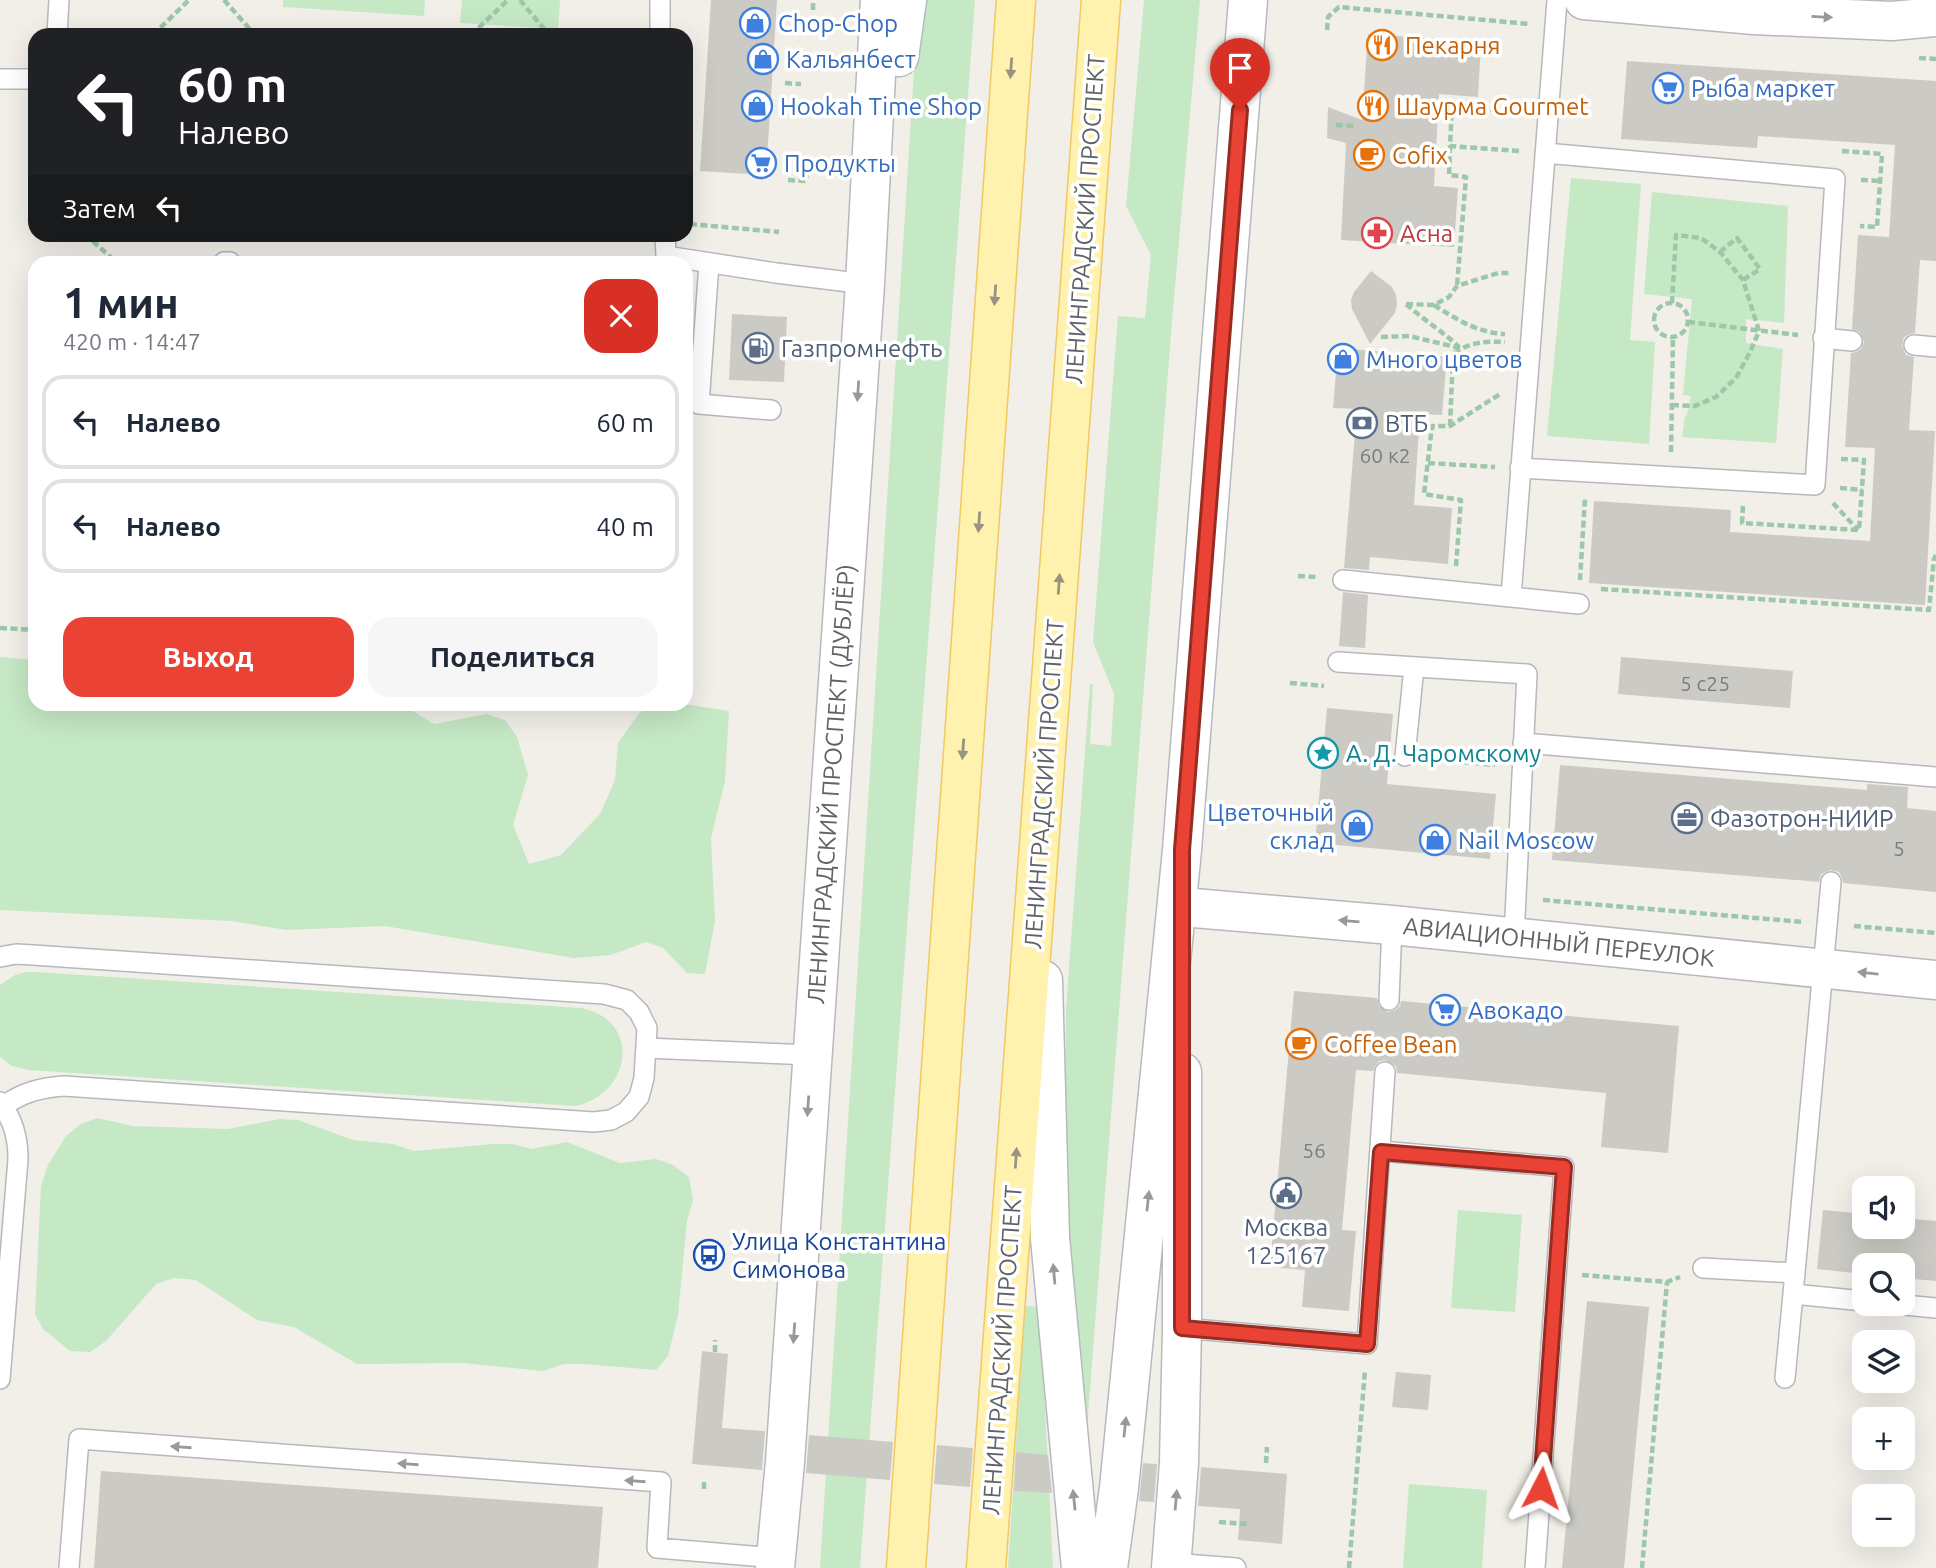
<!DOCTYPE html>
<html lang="ru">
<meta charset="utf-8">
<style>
:root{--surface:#fff;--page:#f6f6f7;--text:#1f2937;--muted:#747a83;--line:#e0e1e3;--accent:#ea4335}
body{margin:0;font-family:Ubuntu,sans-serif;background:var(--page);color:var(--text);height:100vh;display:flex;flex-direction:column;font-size:26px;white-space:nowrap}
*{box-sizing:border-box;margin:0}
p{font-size:23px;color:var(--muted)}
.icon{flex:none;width:38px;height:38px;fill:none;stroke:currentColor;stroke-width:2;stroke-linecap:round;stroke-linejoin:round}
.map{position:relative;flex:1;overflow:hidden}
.details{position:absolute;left:28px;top:256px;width:665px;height:455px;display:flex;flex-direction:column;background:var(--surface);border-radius:21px;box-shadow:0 7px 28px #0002}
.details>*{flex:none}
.guide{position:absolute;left:28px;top:28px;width:665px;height:214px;border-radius:21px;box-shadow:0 7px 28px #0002;background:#202124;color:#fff;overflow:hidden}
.buttons{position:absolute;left:1852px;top:1176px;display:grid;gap:14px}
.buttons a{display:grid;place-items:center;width:63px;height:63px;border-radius:14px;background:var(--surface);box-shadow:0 7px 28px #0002;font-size:35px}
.pin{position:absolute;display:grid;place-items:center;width:60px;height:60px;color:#fff;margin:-72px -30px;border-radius:50% 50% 50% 0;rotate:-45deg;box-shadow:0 0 7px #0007}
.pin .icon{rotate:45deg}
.me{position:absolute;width:77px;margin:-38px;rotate:4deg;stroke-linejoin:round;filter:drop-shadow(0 0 5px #0008)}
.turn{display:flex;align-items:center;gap:24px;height:147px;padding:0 35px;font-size:32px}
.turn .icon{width:91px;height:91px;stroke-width:2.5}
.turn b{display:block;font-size:49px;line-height:60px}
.then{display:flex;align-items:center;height:66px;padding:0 35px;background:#0003;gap:14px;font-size:26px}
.round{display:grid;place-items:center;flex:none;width:74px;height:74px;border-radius:21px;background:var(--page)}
.head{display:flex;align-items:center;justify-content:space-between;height:119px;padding:0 35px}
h1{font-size:42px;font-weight:700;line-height:52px}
.cta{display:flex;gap:14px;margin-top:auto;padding:14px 35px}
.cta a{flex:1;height:80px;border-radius:21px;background:var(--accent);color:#fff;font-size:28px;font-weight:700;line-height:80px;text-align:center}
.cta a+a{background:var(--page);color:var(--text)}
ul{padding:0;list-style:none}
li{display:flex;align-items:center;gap:21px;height:94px;margin:0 14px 10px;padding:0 21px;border:4px solid var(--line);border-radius:21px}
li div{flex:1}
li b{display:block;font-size:26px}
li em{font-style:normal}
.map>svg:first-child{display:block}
</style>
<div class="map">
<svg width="1936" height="1568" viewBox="0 0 1936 1568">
<rect width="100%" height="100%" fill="#f1efe8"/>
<!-- green -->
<path fill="#c5e8c5" d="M283,0H425L424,16L283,7Z
M462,0H560L558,29L460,23Z
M922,0H975L860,1568H820L915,54Z
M1144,0H1200L1172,321L1085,1454L1065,1204L1066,1009L1090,684H1093L1090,744L1111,746L1114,694L1093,642L1118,316L1145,318L1151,255L1126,206Z
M1571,178L1641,184L1630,340L1655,342L1649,444L1547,436Z
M1652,192L1788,206L1784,323L1746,319V343L1783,349L1776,443L1682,437L1685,416L1687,415L1691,396L1683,395L1692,299L1644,294Z
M0,657L35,660V704H401L434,724L487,714L505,720L517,737L528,775L513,825L529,864L561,855L600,814L615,780L618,743L640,712L668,704H684L729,711L725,781L711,838L715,921L705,974L687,973L663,948L646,942L611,955L574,958L385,926L287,930L231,921L0,910Z
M26,972H36L581,1008C643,1020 631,1095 575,1106L29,1070L12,1066L0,1057V985L15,975Z
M97,1118L133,1126L228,1129L280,1119L298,1120L353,1140L393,1144L414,1151L493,1144H513L531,1149L567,1142L620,1163L656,1159L673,1165L689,1177L693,1200L687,1221L678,1315L668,1356L656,1370L584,1364H564L543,1371L463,1363L357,1364L294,1327L257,1320L196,1280L174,1278L156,1284L106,1341L90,1352L70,1351L43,1329L35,1314L41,1186L48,1165L66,1136L79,1125Z
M1458,1210L1522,1215L1515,1312L1451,1308Z
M1025,1306L1040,1307L1053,1568H1008Z
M1409,1484L1487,1490L1482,1568H1403Z"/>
<!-- building -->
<path fill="#cccac5" d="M711,0H777L766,175L700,171Z
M1368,34L1481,42L1478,97L1439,94L1434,186L1458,188L1454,247L1341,240L1346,143L1327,138L1328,107L1362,120Z
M1627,61L1936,81V261L1920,260L1915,333L1910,334L1904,337L1902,345L1906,355L1914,357L1909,430L1935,431L1925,605L1589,583L1594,501L1731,510L1730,532L1870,541L1875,448L1845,447L1851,353L1856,352L1861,349L1864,342L1860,332L1852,329L1858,235L1889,237L1895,145L1758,136L1757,148L1621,139Z
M1371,271L1392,287L1396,295L1397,304L1395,313L1370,344L1352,309L1351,300L1354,292Z
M732,314L787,317L784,382L729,380Z
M1338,348L1447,357L1442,415L1420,414L1414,505L1452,508L1448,564L1370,557L1369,570L1344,568L1357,409L1333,408Z
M1343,592L1368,595L1365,648L1339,646Z
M1621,657L1793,671L1790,708L1618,694Z
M1327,708L1393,714L1387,784L1496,794L1490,859L1315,843Z
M1560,765L1867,790V784L1908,787L1907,808L1936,811V892L1843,883L1842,878L1839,872L1831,870L1821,874L1819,882L1808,881L1552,860Z
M1294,991L1377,998L1379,1006L1388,1012L1395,1010L1400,1006L1401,1001L1679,1026L1668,1153L1601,1147L1606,1093L1397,1073L1396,1066L1386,1060L1379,1061L1375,1066L1373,1071L1356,1070L1342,1230L1356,1231L1349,1311L1302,1307L1305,1270L1270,1267Z
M1823,1210L1864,1214V1227H1902V1218L1936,1221V1281L1902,1278V1265H1864V1274L1817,1269Z
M1587,1301L1649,1307L1624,1568H1562Z
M702,1351L728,1354L722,1428L765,1431L762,1470L692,1464Z
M1396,1372L1431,1375L1428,1410L1392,1407Z
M809,1435L893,1442L890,1480L806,1473Z
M937,1445L973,1448L970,1487L934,1484Z
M1016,1452L1048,1455L1052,1493L1014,1491Z
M1143,1463L1157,1464L1154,1502L1139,1501Z
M1201,1467L1287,1474L1282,1544L1238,1540L1240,1509L1198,1506Z
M101,1471L603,1507L598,1568H94Z"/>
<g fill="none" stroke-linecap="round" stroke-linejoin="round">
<!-- service casing -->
<g stroke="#b5b8bc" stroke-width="22">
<path id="service" d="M57,35L59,0
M660,35V0
M0,79H35
M665,234L666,256L776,273L865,284
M224,262H230
M709,263L699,404L771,410
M1823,338L1852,341
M1914,345L1936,347
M1520,468L1815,485L1835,179L1545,153
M1343,580L1511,597L1557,0
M1511,597L1579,604
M1338,662L1527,674L1514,937
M1523,743L1936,777
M1405,756L1414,667
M1831,882L1793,1294L1864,1301
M0,957L16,954L33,955L604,994L627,1000L639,1012L647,1028L644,1078L639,1097L626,1112L611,1120L594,1122L64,1086C39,1088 24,1092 3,1106
M1389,1000L1392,925
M646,1048L812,1055
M0,1102C13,1120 18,1137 18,1159L0,1379
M1381,1151L1564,1167L1535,1568
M1703,1268L1795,1273
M1894,1304L1936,1308
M1182,1328L1367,1344L1385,1072
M1785,1378L1793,1294
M1171,1563L1236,1568
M69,1568L79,1439L661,1482L657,1548L776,1558"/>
</g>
<!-- minor casing -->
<g stroke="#b5b8bc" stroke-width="41">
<path id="minor" d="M1584,0L1754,15L1892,21L1936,17
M1182,907L1392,925L1936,980"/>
</g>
<!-- secondary casing -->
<g stroke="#b6babf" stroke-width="41">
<path id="secondary" d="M899,57L907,0
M1043,980L1050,1238L1081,1568
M775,1568L785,1462L865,284L880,0
M1108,1568L1119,1488L1182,850L1248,0
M1171,1568L1179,1463L1182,1328V1072"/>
</g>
<!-- primary casing -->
<g stroke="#f2c960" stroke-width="41">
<path id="primary" d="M906,1568L1016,0
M986,1568L1101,0"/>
</g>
<!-- path -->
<path stroke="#9cc7a9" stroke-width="4.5" stroke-dasharray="7 3.5" stroke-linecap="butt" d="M224,0L255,35
M520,0L549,35
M813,10V0
M1327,30L1328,17L1339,7L1530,24
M153,35L189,0
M471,35L508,0
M1919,58L1936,59
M785,83L801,84
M1336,125L1355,126
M1450,146L1449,175L1466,177L1457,286
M1519,151L1450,146L1452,107L1524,112
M1842,151L1882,154L1877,227L1860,226
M788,180L806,181L807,170
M1861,180L1881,181
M690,224L779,232
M85,234L116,262
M1720,252L1737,238L1760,269L1743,280
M1654 320a17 17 0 1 1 34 0a17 17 0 1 1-34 0Z
M1406,304L1434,305L1449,297L1457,286L1498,273H1510
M1406,304C1424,320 1442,331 1459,347
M1434,305C1456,319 1478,333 1505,334
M1688,322L1798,335
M1381,337L1409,336L1460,348
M1672,405L1695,406L1716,397L1736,378L1750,352L1759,331L1743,280L1720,252L1701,238L1676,235L1672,303
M1450,426L1453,354C1469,342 1486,341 1505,342
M1671,452L1673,337
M1428,463L1495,467
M1840,488L1862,490
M1833,503L1858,530
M1743,506L1742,523L1859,530L1864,460L1841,459
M1456,566L1461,500L1424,494L1432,426H1450L1500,394
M1298,576L1318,577
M1580,580L1585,498
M1601,589L1929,610L1934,559L1936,555
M0,628L35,630
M1290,683L1324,686
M1431,759L1495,765
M1543,900L1803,922
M1854,926L1936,933
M1582,1275L1667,1282L1680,1277
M715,1352V1340
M1266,1463L1267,1447
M704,1489V1482
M1219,1522L1249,1524
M1349,1568L1365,1370
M1642,1568L1667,1282"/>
<!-- service -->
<use href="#service" stroke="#fff" stroke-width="19"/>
<!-- minor -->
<use href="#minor" stroke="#fff" stroke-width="38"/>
<!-- secondary -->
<use href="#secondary" stroke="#fff" stroke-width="38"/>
<!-- primary -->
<use href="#primary" stroke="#fff2af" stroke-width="38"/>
</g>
<!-- one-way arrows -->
<defs><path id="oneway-solid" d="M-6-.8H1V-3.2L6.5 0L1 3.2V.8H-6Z" transform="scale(1.75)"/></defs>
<g fill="#979a9d">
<use href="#oneway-solid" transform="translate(1822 17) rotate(3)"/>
<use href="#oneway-solid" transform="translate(858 391) rotate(94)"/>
<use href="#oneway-solid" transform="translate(1349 921) rotate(-175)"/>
<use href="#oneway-solid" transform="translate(1868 973) rotate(-174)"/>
<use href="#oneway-solid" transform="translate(808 1106) rotate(94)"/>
<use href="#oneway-solid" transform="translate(1148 1201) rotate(-84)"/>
<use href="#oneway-solid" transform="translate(1054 1274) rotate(-95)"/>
<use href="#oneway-solid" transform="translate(794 1333) rotate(94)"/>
<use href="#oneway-solid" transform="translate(1125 1427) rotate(-84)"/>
<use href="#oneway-solid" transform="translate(181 1447) rotate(-176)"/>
<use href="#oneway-solid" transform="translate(408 1464) rotate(-176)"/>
<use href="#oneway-solid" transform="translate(635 1481) rotate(-176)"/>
<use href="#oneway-solid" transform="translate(1074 1500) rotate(-96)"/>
<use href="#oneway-solid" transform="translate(1176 1500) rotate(-85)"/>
</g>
<g fill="#979581">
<use href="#oneway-solid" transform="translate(1011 68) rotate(94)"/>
<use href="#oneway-solid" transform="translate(995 295) rotate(94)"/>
<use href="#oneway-solid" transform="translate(979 522) rotate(94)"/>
<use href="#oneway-solid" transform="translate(1059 584) rotate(-86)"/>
<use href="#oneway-solid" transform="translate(963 749) rotate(94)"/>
<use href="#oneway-solid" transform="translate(1016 1158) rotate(-86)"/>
</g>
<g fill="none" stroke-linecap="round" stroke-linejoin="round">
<!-- route casing -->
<g stroke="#982c22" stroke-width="18">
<path id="route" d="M1240,110L1182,850V1328L1367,1344L1381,1152L1564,1167L1541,1488"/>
</g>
<!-- route -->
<use href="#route" stroke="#ea4335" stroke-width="12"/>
</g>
<!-- icons -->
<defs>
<g id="shop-ring" transform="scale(1.575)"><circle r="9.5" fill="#fff" stroke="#3f7fe0" stroke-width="1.5"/><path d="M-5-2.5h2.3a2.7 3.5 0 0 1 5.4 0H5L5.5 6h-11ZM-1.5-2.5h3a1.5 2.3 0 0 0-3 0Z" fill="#3f7fe0"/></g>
<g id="restaurant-ring" transform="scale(1.575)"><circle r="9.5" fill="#fff" stroke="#e8710a" stroke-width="1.5"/><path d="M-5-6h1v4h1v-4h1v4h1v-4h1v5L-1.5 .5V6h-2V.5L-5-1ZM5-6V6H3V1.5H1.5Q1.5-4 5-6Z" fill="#e8710a"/></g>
<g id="supermarket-ring" transform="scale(1.575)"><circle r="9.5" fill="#fff" stroke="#3f7fe0" stroke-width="1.5"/><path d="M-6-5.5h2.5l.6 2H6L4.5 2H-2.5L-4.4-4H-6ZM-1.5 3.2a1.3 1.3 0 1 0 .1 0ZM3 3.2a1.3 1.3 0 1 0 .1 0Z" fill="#3f7fe0"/></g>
<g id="cafe-ring" transform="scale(1.575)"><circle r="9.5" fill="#fff" stroke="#e8710a" stroke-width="1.5"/><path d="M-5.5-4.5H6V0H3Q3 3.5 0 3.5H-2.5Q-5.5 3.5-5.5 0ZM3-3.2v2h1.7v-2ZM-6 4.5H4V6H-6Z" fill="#e8710a"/></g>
<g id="pharmacy-ring" transform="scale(1.575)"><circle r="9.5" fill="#fff" stroke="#e0444e" stroke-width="1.5"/><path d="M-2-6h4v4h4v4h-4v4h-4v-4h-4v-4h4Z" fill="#e0444e"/></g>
<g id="fuel-ring" transform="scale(1.575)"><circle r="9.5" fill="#fff" stroke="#5c6f8a" stroke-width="1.5"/><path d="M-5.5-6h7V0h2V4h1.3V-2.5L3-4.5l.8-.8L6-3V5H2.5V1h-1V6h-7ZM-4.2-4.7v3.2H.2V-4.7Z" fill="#5c6f8a"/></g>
<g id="bank-ring" transform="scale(1.575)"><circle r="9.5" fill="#fff" stroke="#5c6f8a" stroke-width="1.5"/><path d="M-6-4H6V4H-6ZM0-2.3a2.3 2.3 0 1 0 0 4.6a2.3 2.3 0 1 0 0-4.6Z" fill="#5c6f8a"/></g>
<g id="sight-ring" transform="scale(1.575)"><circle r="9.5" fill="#fff" stroke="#0f9aa8" stroke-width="1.5"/><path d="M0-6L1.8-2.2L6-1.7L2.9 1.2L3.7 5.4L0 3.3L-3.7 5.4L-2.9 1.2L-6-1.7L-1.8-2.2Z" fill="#0f9aa8"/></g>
<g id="office-ring" transform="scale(1.575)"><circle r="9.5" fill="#fff" stroke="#5c6f8a" stroke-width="1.5"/><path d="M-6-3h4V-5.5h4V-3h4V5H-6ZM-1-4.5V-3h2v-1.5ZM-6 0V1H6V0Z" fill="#5c6f8a"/></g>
<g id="civic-ring" transform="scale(1.575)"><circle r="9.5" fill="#fff" stroke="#5c6f8a" stroke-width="1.5"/><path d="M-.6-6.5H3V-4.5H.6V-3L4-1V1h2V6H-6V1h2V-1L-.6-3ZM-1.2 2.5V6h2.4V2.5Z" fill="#5c6f8a"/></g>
<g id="bus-ring" transform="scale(1.575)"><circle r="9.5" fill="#fff" stroke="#1a4fb4" stroke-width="1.5"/><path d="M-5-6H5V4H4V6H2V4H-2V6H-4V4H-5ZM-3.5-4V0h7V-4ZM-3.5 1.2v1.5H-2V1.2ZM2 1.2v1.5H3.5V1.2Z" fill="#1a4fb4"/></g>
</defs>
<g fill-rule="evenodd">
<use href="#shop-ring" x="755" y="23"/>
<use href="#restaurant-ring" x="1382" y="45"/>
<use href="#shop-ring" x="763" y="59"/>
<use href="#supermarket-ring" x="1668" y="88"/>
<use href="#shop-ring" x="757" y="106"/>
<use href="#restaurant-ring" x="1373" y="106"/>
<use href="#cafe-ring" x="1369" y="155"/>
<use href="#supermarket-ring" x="761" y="163"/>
<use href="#pharmacy-ring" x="1377" y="233"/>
<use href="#fuel-ring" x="758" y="348"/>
<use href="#shop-ring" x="1343" y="359"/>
<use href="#bank-ring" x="1362" y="423"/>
<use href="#sight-ring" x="1323" y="753"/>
<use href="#office-ring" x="1687" y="818"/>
<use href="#shop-ring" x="1357" y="826"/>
<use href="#shop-ring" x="1435" y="840"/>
<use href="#supermarket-ring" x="1445" y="1010"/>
<use href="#cafe-ring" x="1301" y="1044"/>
<use href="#civic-ring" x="1286" y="1193"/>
<use href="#bus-ring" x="709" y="1255"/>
</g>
<g text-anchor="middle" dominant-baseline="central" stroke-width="7" stroke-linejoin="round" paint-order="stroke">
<!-- number labels -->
<g font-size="21" fill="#7a7d7f">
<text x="1385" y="455">60 к2</text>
<text x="1705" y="683">5 с25</text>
<text x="1899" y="848">5</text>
<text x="1314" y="1150">56</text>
</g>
<!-- shop labels -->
<g font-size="24" fill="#366cbe" stroke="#fff" text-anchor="start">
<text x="778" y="23">Chop-Chop</text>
<text x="786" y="59">Кальянбест</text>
<text x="1691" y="88">Рыба маркет</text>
<text x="780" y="106">Hookah Time Shop</text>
<text x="784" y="163">Продукты</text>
<text x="1366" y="359">Много цветов</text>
<text x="1334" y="812" text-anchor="end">Цветочный<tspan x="1334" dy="28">склад</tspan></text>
<text x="1458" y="840">Nail Moscow</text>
<text x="1468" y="1010">Авокадо</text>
</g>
<!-- food labels -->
<g font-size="24" fill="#c56008" stroke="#fff" text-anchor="start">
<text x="1405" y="45">Пекарня</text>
<text x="1396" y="106">Шаурма Gourmet</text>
<text x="1392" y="155">Cofix</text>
<text x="1324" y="1044">Coffee Bean</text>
</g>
<!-- street labels -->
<g font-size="24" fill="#5f6368" stroke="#fff">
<text transform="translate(1085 219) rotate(-86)">ЛЕНИНГРАДСКИЙ ПРОСПЕКТ</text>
<text transform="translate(831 784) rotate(-86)">ЛЕНИНГРАДСКИЙ ПРОСПЕКТ (ДУБЛЁР)</text>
<text transform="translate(1044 784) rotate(-86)">ЛЕНИНГРАДСКИЙ ПРОСПЕКТ</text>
<text transform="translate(1559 942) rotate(6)">АВИАЦИОННЫЙ ПЕРЕУЛОК</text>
<text transform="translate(1002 1350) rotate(-86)">ЛЕНИНГРАДСКИЙ ПРОСПЕКТ</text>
</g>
<!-- health labels -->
<g font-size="24" fill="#be3a42" stroke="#fff" text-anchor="start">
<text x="1400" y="233">Асна</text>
</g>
<!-- service labels -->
<g font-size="24" fill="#4e5e75" stroke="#fff" text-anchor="start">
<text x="781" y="348">Газпромнефть</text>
<text x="1385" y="423">ВТБ</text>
<text x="1710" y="818">Фазотрон-НИИР</text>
<text x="1286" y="1227" text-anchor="middle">Москва<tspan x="1286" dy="28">125167</tspan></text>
</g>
<!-- culture labels -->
<g font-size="24" fill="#0d838f" stroke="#fff" text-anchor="start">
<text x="1346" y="753">А. Д. Чаромскому</text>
</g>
<!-- transit labels -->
<g font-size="24" fill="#164399" stroke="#fff" text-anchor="start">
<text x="732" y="1241">Улица Константина<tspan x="732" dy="28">Симонова</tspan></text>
</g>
</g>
</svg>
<div class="buttons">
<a><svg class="icon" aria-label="sound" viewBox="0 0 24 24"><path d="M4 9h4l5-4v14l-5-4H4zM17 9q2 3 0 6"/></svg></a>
<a><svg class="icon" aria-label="search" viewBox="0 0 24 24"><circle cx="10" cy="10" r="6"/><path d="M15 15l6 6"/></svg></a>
<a><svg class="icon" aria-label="layers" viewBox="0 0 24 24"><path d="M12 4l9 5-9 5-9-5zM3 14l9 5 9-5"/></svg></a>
<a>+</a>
<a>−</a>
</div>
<div class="pin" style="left:1240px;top:110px;background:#d93025"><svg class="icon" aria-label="arrive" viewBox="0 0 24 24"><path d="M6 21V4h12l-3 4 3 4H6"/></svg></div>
<svg class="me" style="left:1541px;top:1488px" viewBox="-20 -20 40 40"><path d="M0-17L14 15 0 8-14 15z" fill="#ea4335" stroke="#fff" stroke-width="4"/></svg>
<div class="guide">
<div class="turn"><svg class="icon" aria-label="left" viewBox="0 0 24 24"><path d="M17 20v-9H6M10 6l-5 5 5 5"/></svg><div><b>60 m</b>Налево</div></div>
<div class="then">Затем<svg class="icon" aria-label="left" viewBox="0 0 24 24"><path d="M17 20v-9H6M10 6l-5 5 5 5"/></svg></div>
</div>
<section class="details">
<div class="head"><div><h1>1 мин</h1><p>420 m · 14:47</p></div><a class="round" style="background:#d93025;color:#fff"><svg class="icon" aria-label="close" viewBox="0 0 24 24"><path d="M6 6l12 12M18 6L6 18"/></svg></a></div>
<ul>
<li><svg class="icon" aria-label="left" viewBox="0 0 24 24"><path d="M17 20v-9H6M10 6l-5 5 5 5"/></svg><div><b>Налево</b></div><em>60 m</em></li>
<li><svg class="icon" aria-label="left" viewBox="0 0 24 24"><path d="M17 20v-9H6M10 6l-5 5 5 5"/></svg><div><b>Налево</b></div><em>40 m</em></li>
</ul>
<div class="cta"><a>Выход</a><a>Поделиться</a></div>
</section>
</div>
